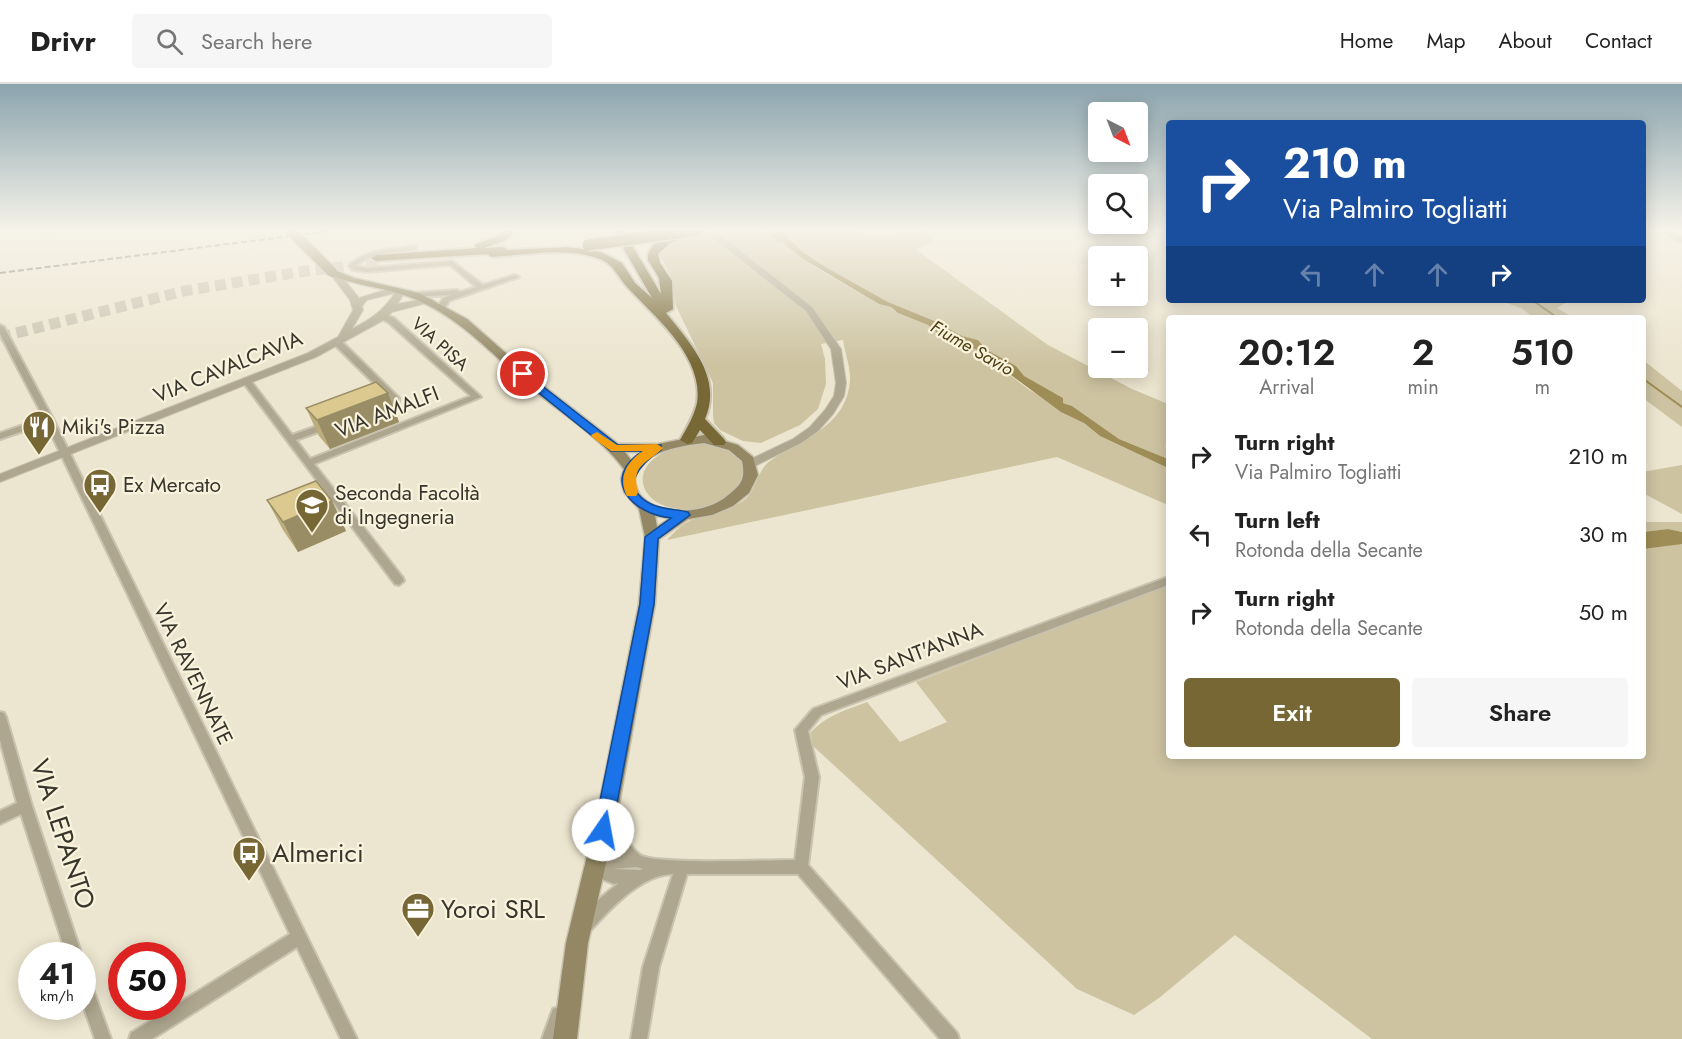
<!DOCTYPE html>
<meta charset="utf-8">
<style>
:root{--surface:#fff;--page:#f6f6f6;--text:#222;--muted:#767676;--line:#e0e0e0;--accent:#766734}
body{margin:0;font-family:Jost,sans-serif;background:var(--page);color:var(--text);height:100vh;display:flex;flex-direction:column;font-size:22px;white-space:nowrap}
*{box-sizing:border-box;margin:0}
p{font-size:20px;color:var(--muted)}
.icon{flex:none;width:33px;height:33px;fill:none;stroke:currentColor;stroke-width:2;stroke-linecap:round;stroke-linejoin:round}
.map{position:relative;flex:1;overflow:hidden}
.drawer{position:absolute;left:1166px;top:231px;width:480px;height:444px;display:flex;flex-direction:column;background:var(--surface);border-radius:6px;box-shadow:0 3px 15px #0003}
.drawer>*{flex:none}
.guide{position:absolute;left:1166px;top:36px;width:480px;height:183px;border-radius:6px;box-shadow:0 3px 15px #0003;background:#1a4fa0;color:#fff;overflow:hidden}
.needle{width:39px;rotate:138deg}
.controls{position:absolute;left:1088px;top:18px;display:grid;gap:12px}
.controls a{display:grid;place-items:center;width:60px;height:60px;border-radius:6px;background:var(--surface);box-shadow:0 3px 15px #0003;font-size:30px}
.speed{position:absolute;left:18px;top:858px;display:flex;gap:12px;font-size:30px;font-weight:700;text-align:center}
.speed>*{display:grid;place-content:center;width:78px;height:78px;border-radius:50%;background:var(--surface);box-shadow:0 3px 15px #0003;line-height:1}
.speed small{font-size:15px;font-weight:400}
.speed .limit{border:9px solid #d22;background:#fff;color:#111}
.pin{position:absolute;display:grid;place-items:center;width:51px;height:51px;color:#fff;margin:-26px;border:3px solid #fff;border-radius:50%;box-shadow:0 2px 6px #0007}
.me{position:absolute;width:66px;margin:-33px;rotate:12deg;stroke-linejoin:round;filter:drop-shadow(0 0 4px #0008)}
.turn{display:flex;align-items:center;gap:21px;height:126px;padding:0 18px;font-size:27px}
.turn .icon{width:78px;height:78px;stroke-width:2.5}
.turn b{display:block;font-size:42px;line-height:51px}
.lanes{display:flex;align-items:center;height:57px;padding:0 18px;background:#0003;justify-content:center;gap:30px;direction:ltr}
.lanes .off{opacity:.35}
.eta{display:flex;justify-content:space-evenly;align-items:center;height:102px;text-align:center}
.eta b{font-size:36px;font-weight:600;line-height:42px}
.primary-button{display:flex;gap:12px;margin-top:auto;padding:12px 18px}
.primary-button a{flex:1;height:69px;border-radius:6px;background:var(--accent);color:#fff;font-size:24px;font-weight:600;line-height:69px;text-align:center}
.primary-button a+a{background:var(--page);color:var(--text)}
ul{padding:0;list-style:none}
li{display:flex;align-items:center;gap:18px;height:78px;padding:0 18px}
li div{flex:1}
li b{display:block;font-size:22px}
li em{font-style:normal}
header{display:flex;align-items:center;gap:36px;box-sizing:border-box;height:84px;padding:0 30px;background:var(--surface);border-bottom:2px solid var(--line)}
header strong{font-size:28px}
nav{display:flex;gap:33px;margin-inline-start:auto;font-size:21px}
.search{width:420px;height:54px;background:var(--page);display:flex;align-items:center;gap:15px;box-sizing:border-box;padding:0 21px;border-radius:6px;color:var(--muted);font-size:22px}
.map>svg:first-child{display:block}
</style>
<header>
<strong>Drivr</strong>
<div class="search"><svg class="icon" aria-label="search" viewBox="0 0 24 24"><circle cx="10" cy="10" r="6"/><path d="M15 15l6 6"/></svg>Search here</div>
<nav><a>Home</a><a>Map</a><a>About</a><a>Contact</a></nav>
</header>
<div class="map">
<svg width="1682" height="955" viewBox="0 0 1682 955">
<rect width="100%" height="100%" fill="#ece5cf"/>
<!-- green -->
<path fill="#cdc3a1" d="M717,146H772L771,152L777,154L815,183L879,220L891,223L898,229L928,241L937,249L977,266L1028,305L1084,339L1100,352L1168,384V421L1057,373L667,456C671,452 675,447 680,443C697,429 724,431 743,417C758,406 756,387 770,377C803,354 846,343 850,297C851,284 845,269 843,256L821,260L825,275L826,300L818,325L800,341L761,359L743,357L720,346L714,339L713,331V299L676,222L670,190L660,171L664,161L679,154Z
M780,146H857L867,153L926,146L931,149L932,159L915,165L1048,261L1132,305L1168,320V360L1165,363L1168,365V375L1119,355L1072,322L1063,319V314L1023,292L1016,282L987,266L978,256L962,252L937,238L888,218L829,185L804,169Z
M1498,216H1571L1557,224L1574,234H1534L1521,224Z
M1643,276L1682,307V343L1643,314Z
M705,360C724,363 738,367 747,385L739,406C731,411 721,419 711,422C633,443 610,363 705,360Z
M1682,381V430L1643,409L1642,388Z
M1642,438H1682V448L1668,445L1643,448Z
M1673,460H1682V955H1372L1235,851L1159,914L1134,931L1077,905L812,661L811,648C827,631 846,626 867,618L900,658L947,638L916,598L1168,501V672H1642L1643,465Z"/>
<!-- water -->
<path fill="#9f8d57" d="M772,146H780L804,169L829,185L888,218L937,238L962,252L978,256L987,266L1016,282L1024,292L1063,314V319L1072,322L1119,355L1168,375V384L1100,352L1084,339L1061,328L977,266L937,249L928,241L898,229L891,223L879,220L803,175L782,158H776L777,154L771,153Z
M1668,445L1682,448V460L1643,465V448Z"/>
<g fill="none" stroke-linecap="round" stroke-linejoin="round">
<!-- stream -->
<path stroke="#9f8d57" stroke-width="2" d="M1532,216L1558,234
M1642,294L1682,323"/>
<!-- trunk-tunnel -->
<path stroke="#c8c2af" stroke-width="11" stroke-dasharray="11 6" stroke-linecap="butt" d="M0,253L184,207L306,187L378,179"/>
<!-- minor casing -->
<g stroke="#c8c2af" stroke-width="4">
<path id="minor" d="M43,146H53L50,148Z
M1659,146H1667L1682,153V158Z
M414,162L416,163V165C397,170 372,167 356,182L366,184L452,177L483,201L515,191L519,193L457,214L449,217L444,226H441L437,224L443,214L451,211L415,213L411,211L415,209L457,206L460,208L476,203L450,181L366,188L354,186L349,182C365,164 391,166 414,162Z
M379,230H385L394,234L481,313L314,380L403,494L404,497L399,501L395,500L243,298L247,295L250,296L292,351L326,339H332V343L296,356L310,375L471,312L388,238L379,234Z
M0,241L4,243L53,335L357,955H341L297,863L152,955H129L131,949L290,850L46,339L0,355V349L44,334L0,250Z
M334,256H340L399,314V318L383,324H377V320L390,315L334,260Z
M1168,493V501L821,631L808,647L819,693L808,781L957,949L959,955H940L798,790H687L659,883L647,955H631L643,883L673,790C642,790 611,824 591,846L586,848L581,846L579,841C585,825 605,810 619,799L614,800L590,790L588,785L590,780L615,772L623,771L613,759L603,736L605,732L610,730L615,732C621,745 628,762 640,771C655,781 769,776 795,776L805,693L795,646L813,625ZM637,783L643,785L640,786L612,785Z
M0,628L4,629L6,633L32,722L82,872H67L21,730L0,740V727L17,719L0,656Z
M82,886L87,889L111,955H95L82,918Z
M559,923L565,925L567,931L558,955H542L553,925Z"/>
</g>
<!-- tertiary casing -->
<g stroke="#c8c2af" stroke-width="2">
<path id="tertiary" d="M708,146H714L812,223L841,265L846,299L844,312L833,330L818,347L801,359L751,384L745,380L747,377L793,355L810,343L825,326L834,312L836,299L831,265L806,227L708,150Z
M333,189H339L359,214L395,203L406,207L397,220L430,214L435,217L392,228L382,237L316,273L0,398V390L308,269L338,253L353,226L350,216L331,191ZM395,209C383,227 371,235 352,245L363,226L362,222L367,216Z"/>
</g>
<!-- secondary casing -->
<g stroke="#c8c2af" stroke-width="3">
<path id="secondary" d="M332,185L354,194L419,209L467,235L542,301L618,360H658L704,351L738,361L753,373L758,391L749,409L733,422L712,431L688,435L659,455L655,520L618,726L588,859L577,955H553L566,859L598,726L639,520L645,453L639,425L624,408L621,395L624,385C600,353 565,332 535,307C495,274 461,233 412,214C385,203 355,202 328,190L327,188ZM704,359L729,366L742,377C746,396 741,401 727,412C706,430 660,433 641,412C637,408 637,404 635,399C628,370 684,361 704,359ZM625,368H641L631,376ZM655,431L656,432L670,434L657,443Z"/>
</g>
<!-- trunk casing -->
<g stroke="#c8c2af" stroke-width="4">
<path id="trunk" d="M505,146H516L504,157L484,164L503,163L508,166L568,163L601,168L622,179L635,199L652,214L613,146H623L661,210L659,194L648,176C646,155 679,146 696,146V150L670,159L658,170L660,179L672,197L673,225L666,229C690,259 723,293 705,335L724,355L726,358L724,361H714L700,346L692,359L687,360L680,356C687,344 694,332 697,319C704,273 656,234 629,205C617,193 614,179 597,174C565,163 525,171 492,173L487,170L376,177L371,174L376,171L477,164L475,162L476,160L496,153Z"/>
</g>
<!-- minor -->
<use href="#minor" fill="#aea68e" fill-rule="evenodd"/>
<!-- tertiary -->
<use href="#tertiary" fill="#aea68e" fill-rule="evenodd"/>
<!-- secondary -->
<use href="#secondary" fill="#938764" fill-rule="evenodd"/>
<!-- trunk -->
<use href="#trunk" fill="#776836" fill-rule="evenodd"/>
<!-- rail -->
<path stroke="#726d61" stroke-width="2" stroke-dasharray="6 3" stroke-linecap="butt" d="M0,189L338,146"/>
<!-- secondary-bridge casing -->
<g stroke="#c8c2af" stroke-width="13" stroke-linecap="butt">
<path id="secondary-bridge" d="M290,146L332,188"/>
</g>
<!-- trunk-bridge casing -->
<g stroke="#c8c2af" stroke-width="14" stroke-linecap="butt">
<path id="trunk-bridge" d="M588,161L698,146"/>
</g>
<!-- secondary-bridge -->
<use href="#secondary-bridge" stroke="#938764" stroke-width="10"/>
<!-- trunk-bridge -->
<use href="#trunk-bridge" stroke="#776836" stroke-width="11"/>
</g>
<!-- wall -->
<path fill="#bcad7c" d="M388,309L399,338L330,365L319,352L306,324Z
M267,416L332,417L346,447L298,468L283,446Z"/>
<!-- shaded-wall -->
<path fill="#998d65" d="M388,309L399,338L330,365L317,336Z
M332,417L346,447L298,468L283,438Z"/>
<!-- building -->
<path fill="#dbc990" stroke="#998d65" stroke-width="1.5" d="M376,298L388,309L317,336L306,324Z
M316,397L332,417L283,438L267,416Z"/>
<!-- sky -->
<linearGradient id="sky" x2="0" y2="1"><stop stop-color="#8ba4ae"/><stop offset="0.52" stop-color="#f6f3e9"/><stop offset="1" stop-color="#f6f3e9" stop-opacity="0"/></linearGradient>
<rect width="1682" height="280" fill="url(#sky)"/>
<!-- route -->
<path fill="#1a73e8" stroke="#114b97" stroke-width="1.5" d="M523,287L618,361H661V366C641,379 618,403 651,420C663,426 676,425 688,428L690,431L658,455L654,520L612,746L610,752L603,754L597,752L594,746L640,520L645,453L671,434C632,430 599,395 643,367H611L519,293L518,290Z"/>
<!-- slow -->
<path fill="#f59e0b" d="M597,348L617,361L657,360L663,364C646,381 631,379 638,409L636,412H627C618,394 626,378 643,367H611L593,354L591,351Z"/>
<!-- icons -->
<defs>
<g id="restaurant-pin" transform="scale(1.725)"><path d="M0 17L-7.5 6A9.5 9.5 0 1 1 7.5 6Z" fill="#766734" stroke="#f9f2dc"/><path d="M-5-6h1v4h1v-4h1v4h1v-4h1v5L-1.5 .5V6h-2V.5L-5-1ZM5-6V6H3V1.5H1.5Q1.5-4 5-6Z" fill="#fff"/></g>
<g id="bus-pin" transform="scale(1.725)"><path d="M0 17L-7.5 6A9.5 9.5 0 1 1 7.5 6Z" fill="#766734" stroke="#f9f2dc"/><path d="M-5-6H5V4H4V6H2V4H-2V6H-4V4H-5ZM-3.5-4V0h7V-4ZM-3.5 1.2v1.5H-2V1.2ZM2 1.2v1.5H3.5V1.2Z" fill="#fff"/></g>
<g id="university-pin" transform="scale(1.725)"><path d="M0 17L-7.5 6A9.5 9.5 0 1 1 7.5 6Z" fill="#766734" stroke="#f9f2dc"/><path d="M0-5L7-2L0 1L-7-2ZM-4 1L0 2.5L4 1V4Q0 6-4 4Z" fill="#fff"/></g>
<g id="office-pin" transform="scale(1.725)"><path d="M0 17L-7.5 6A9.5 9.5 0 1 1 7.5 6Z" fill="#766734" stroke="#f9f2dc"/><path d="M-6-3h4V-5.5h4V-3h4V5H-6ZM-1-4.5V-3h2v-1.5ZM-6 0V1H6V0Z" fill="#fff"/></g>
</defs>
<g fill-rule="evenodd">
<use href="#restaurant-pin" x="39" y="343"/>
<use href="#bus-pin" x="100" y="401"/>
<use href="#university-pin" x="312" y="421"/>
<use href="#bus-pin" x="249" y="769"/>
<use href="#office-pin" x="418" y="825"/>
</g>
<g text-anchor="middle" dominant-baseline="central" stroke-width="4.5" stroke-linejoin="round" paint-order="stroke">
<!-- far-street labels -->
<g font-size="18" fill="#38352d" stroke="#f9f2dc">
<text transform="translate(440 260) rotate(42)">VIA PISA</text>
</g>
<!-- far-water labels -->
<g font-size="18" font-style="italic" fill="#4b3e11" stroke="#f9f2dc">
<text transform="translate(972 264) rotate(30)">Fiume Savio</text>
</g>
<!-- street labels -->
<g font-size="21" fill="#38352d" stroke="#f9f2dc">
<text transform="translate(228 283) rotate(-22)">VIA CAVALCAVIA</text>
<text transform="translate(387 328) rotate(-21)">VIA AMALFI</text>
<text transform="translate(910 572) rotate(-21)">VIA SANT'ANNA</text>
<text transform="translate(193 590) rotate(64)">VIA RAVENNATE</text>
</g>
<!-- poi labels -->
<g font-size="21" fill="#38352d" stroke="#f9f2dc" text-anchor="start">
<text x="62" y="343">Miki's Pizza</text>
<text x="123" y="401">Ex Mercato</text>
<text x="335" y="409">Seconda Facoltà<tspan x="335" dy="24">di Ingegneria</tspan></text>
</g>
<!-- near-street labels -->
<g font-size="26" fill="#38352d" stroke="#f9f2dc">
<text transform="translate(63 750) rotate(72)">VIA LEPANTO</text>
</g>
<!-- near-poi labels -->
<g font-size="26" fill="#38352d" stroke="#f9f2dc" text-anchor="start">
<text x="272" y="769">Almerici</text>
<text x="441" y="825">Yoroi SRL</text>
</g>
</g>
</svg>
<div class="controls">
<a><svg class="needle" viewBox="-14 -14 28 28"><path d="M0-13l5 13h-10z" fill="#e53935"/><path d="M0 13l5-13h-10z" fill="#767676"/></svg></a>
<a><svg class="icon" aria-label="search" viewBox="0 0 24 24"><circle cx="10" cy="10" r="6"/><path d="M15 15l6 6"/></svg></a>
<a>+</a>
<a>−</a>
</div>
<div class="speed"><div>41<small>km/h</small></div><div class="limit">50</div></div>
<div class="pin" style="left:523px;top:290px;background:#d93025"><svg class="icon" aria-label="arrive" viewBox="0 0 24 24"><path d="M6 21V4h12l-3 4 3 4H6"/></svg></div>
<svg class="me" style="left:603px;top:746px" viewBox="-20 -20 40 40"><circle r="19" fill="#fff"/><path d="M0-13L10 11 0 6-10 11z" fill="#1a73e8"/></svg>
<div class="guide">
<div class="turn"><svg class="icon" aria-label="right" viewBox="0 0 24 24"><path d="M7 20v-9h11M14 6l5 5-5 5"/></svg><div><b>210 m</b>Via Palmiro Togliatti</div></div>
<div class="lanes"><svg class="icon off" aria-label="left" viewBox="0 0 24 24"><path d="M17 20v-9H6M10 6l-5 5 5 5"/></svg><svg class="icon off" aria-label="ahead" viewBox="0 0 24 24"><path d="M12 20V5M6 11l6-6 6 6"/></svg><svg class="icon off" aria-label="ahead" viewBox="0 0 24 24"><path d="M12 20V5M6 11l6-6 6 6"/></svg><svg class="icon" aria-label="right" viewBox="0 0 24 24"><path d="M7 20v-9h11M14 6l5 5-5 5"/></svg></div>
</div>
<section class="drawer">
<div class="eta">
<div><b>20:12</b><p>Arrival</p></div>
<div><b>2</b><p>min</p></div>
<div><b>510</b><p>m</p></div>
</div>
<ul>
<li><svg class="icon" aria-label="right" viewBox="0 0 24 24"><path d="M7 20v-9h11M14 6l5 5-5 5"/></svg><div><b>Turn right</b><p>Via Palmiro Togliatti</p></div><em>210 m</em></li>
<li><svg class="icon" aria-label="left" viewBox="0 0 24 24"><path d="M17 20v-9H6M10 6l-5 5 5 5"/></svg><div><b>Turn left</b><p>Rotonda della Secante</p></div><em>30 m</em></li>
<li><svg class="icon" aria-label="right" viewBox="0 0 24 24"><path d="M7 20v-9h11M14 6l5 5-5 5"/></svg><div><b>Turn right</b><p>Rotonda della Secante</p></div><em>50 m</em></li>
</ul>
<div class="primary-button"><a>Exit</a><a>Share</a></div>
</section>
</div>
